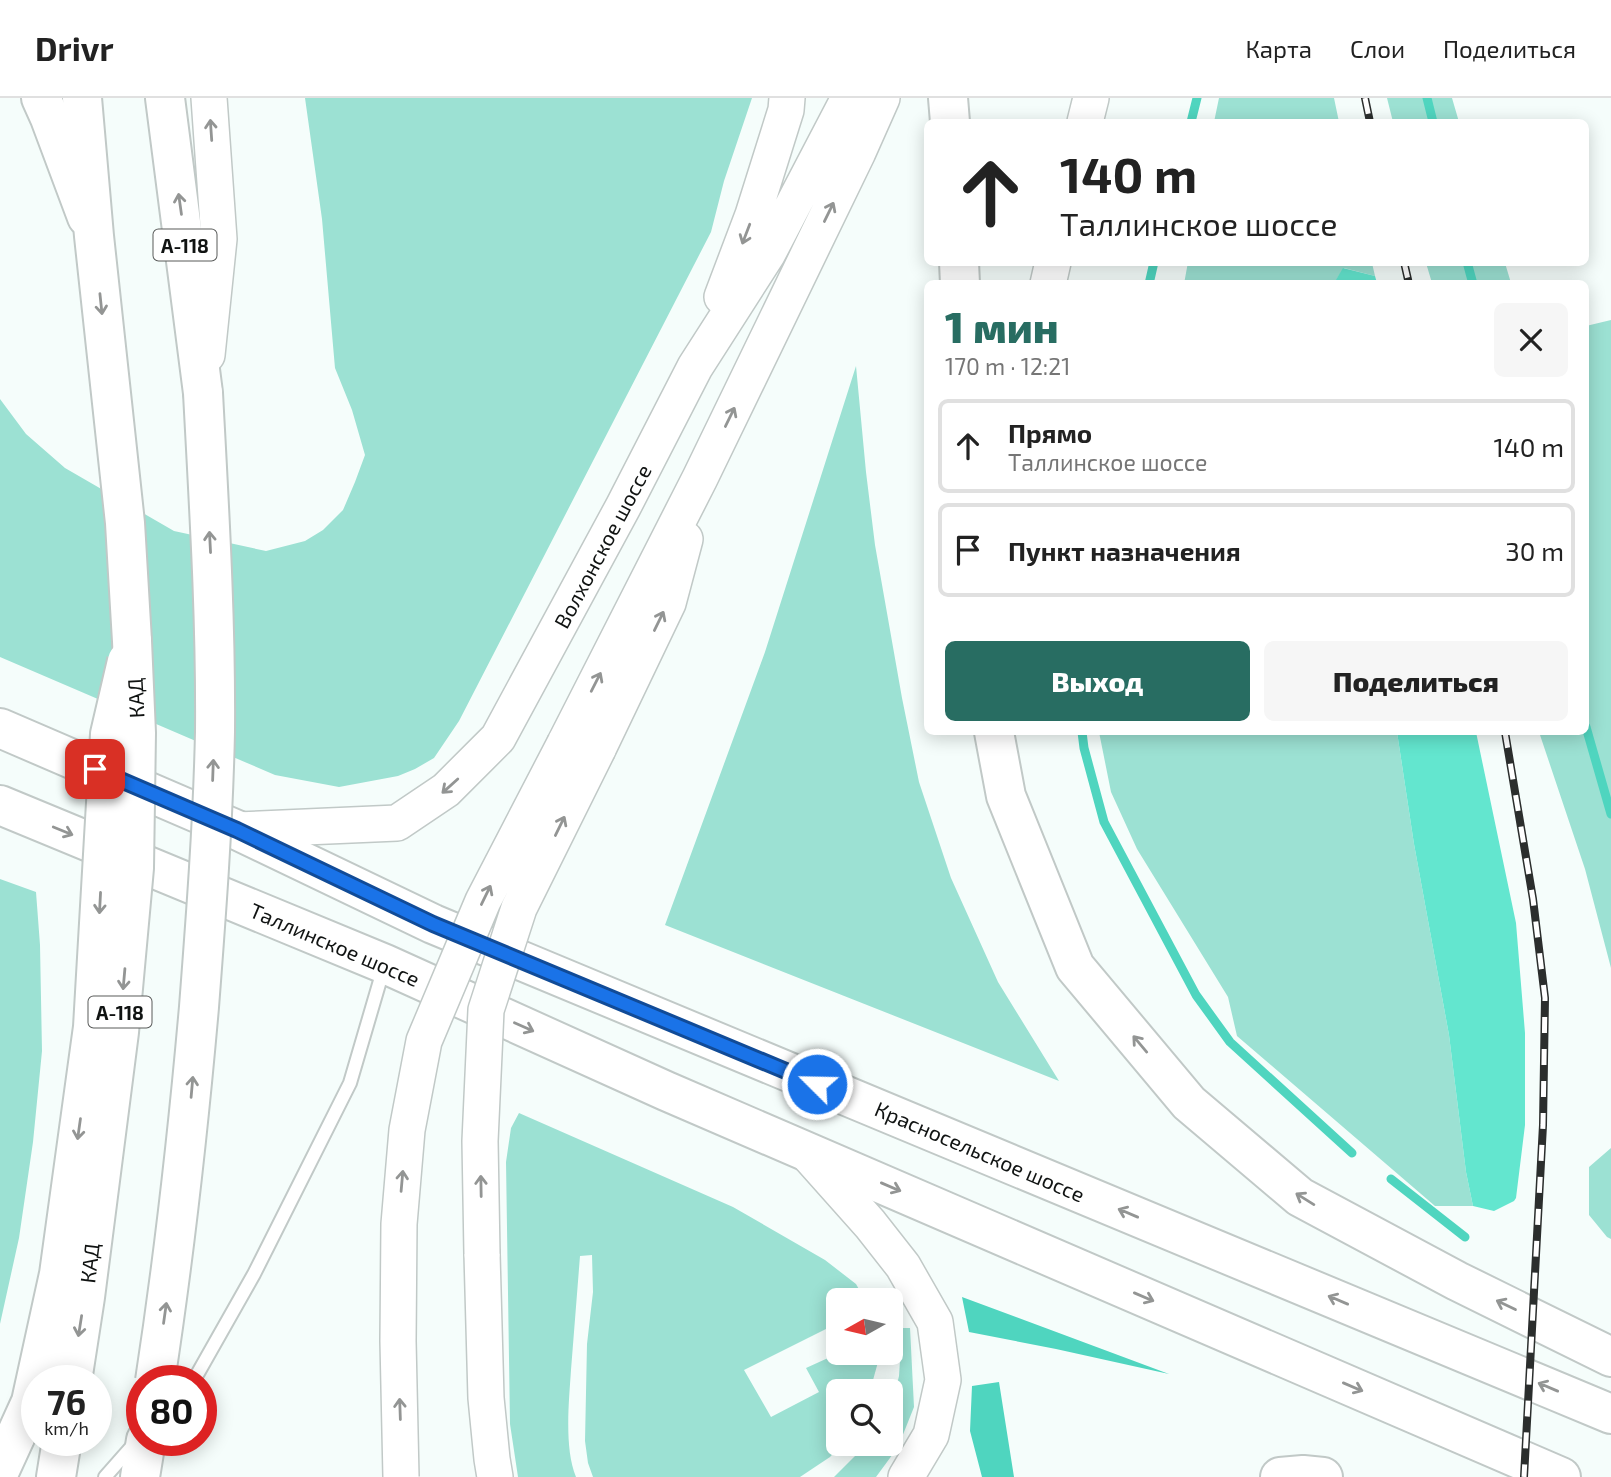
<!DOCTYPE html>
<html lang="ru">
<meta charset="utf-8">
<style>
:root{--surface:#fff;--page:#f6f6f6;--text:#222;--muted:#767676;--line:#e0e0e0;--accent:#286d62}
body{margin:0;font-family:"Exo 2",sans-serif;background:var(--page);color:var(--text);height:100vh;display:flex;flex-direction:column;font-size:26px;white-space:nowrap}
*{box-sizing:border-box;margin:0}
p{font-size:23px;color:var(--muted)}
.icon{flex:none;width:38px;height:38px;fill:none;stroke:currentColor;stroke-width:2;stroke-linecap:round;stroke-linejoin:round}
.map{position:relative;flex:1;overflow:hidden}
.details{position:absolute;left:924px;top:182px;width:665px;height:455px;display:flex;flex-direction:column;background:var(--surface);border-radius:10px;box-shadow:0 4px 18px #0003}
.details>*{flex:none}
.hud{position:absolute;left:924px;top:21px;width:665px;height:147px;border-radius:10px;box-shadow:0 4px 18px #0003;background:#fff;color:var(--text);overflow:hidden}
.needle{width:46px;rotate:262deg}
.buttons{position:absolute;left:826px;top:1190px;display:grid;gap:14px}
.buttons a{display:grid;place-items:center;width:77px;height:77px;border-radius:10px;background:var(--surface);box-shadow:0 4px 18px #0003;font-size:35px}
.speed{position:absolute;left:21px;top:1267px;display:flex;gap:14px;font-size:35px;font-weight:700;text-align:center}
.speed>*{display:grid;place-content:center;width:91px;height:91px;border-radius:50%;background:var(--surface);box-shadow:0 4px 18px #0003;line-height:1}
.speed small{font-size:18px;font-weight:400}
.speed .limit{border:10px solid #d22;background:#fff;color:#111}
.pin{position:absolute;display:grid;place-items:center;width:60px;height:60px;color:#fff;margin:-30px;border-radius:14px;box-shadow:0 4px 10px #0006}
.me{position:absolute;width:77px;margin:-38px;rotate:293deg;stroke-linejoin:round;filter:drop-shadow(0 0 5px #0008)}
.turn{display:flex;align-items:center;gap:24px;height:147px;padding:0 21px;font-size:32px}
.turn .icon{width:91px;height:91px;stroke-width:2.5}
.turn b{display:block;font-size:49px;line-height:60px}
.round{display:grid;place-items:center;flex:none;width:74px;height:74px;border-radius:10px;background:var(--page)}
.overview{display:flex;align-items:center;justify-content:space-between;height:119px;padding:0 21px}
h1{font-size:42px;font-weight:800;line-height:52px;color:var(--accent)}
.primary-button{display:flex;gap:14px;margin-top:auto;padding:14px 21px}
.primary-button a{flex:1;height:80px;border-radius:10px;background:var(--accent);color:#fff;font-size:28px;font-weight:800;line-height:80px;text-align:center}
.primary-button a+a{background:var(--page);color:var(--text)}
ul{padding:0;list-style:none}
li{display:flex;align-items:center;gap:21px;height:94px;margin:0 14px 10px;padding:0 7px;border:4px solid var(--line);border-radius:10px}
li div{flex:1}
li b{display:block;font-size:26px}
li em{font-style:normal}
header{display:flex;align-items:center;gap:42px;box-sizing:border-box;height:98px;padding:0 35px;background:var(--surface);border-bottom:2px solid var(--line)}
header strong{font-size:33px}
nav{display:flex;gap:38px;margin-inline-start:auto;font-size:24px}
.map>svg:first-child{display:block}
</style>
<header>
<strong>Drivr</strong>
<nav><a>Карта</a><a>Слои</a><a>Поделиться</a></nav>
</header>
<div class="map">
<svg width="1611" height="1379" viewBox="0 0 1611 1379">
<rect width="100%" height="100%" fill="#f5fdfb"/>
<!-- green -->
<path fill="#9ce1d3" d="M305,0H752L724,83L711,134L459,623L434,660L415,671L398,678L339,689L275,677L0,559V301L26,336L65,370L174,433L266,453L305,443L323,432L343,412L355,384L365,357L352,312L335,270L322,121Z
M1219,0H1334L1339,24H1214Z
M1387,0H1452L1459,24H1393Z
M1188,164L1372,165L1375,178L1344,170L1334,185L1184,186Z
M1426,165H1505L1511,185H1432Z
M1611,222V870L1585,771L1539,634H1586V228Z
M856,268L866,374L875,447L902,600L919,684L951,780L998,884L1059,983L665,827L765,554Z
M1099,634H1397L1414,746L1449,937L1466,1074L1473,1108H1435L1237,938L1228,899L1137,751L1111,694Z
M0,781L36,794L40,847L42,953L33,1044L19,1140L0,1226Z
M519,1015L733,1109L825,1162L856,1186L865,1202H838V1225L744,1272L771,1319L819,1294L806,1270L839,1255H877L878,1264L870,1293H838V1346H842L830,1359L800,1379H593L588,1365L585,1343L587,1246L593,1194L592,1157L580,1158C577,1196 574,1234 571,1272C569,1303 564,1350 576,1379H518L510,1326L506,1064L511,1030Z
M1611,1050V1141L1607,1139L1589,1117V1069Z
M899,1230H910L914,1309L898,1349L876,1379H834L867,1346H891V1311L899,1278L901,1247Z"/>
<!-- forest -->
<path fill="#63e6cf" d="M1343,170L1375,178L1377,185H1334Z
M1397,634H1476L1516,825L1525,935V1027L1516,1100L1514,1103L1494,1113L1473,1108L1466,1074L1449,937L1414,746Z"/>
<!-- water -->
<path fill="#4fd5bf" d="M962,1199L1169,1276L1056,1251L969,1234Z
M999,1284L1014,1379H982L970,1333L972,1288Z"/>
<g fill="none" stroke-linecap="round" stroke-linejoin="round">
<!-- stream -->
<path stroke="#4fd5bf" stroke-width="9" d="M1427,0L1433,24
M1191,24L1197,0
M1467,164L1473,186
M1149,186L1154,164
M1586,629L1611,716
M1082,634L1084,650L1104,724L1196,897L1230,944L1352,1055
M1391,1081L1465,1139"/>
<!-- service casing -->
<g stroke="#c1c9c7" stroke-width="16">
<path id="service" d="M192,1283L198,1275L254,1176L350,985L384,869
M105,1379L135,1345"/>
</g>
<!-- secondary casing -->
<g stroke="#c1c9c7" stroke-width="38">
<path id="secondary" d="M1085,24L1091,0
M1048,186L1053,164
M722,199L753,117L786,12L787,0
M207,257L219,141L209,0
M565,645L700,380L858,54L882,0
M598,651L668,505L685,441
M237,732L397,725L446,692L498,640L623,409L695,269L768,155L849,0
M805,1053L870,1126L903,1168L935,1224L943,1282L931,1337L906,1379
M482,1156L486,1300L492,1361L495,1379"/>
</g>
<!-- trunk casing -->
<g stroke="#c1c9c7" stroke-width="42">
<path id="trunk" d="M41,0L50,20L87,119
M948,0L950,24
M959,164L960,186
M0,630L237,732L433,826L1611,1316
M994,634L1006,698L1075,869L1189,1005L1300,1099L1457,1183L1611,1259
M0,707L385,866L666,993L1561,1379
M0,1372L16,1337
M1280,1379L1303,1377L1323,1379"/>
</g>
<!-- motorway casing -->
<g stroke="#c1c9c7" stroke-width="42">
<path id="motorway" d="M82,0L94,138L125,425L132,543
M165,0L203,295
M56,1379L62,1342
M140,1379L146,1342"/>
</g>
<!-- service -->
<use href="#service" stroke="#fff" stroke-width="12"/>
<!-- secondary -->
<use href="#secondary" stroke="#fff" stroke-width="35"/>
<!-- trunk -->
<use href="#trunk" stroke="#fff" stroke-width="38"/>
<!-- motorway -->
<use href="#motorway" stroke="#fff" stroke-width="38"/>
<!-- rail casing -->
<g stroke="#2b2e2d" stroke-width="8">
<path id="rail" d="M1365,0L1370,24
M1404,164L1409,186
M1505,634L1533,801L1545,900L1543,1027L1524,1379"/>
</g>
<!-- rail -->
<use href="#rail" stroke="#fff" stroke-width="5" stroke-dasharray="16" stroke-linecap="butt"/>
<!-- secondary-bridge casing -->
<g stroke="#c1c9c7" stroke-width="38" stroke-linecap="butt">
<path id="secondary-bridge" d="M482,1156L480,1043L486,912L519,810L598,651
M401,1379L398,1243L399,1126L407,1032L424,943L483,803L565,645"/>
</g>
<!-- trunk-bridge casing -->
<g stroke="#c1c9c7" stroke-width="42" stroke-linecap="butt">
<path id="trunk-bridge" d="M16,1337L31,1304L59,1176L93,929L110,636L127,563"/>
</g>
<!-- motorway-bridge casing -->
<g stroke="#c1c9c7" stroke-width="42" stroke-linecap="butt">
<path id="motorway-bridge" d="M72,1283L85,1199L119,934L134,770L136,635L132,543
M155,1283C174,1159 188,1034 199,909C206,818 213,726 215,634C216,521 209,408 203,295"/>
</g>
<!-- secondary-bridge -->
<use href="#secondary-bridge" stroke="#fff" stroke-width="35"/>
<!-- trunk-bridge -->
<use href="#trunk-bridge" stroke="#fff" stroke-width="38"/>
<!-- motorway-bridge -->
<use href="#motorway-bridge" stroke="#fff" stroke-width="38"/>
</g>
<!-- one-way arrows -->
<defs><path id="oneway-shaft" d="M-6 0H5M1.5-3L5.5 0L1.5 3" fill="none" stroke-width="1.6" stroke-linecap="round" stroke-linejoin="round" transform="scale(1.75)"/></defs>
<g stroke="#939594">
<use href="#oneway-shaft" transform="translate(211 32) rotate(-94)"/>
<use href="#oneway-shaft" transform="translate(180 106) rotate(-98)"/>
<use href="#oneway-shaft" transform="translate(829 114) rotate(-64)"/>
<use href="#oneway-shaft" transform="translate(746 136) rotate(111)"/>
<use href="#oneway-shaft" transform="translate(101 206) rotate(84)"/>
<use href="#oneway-shaft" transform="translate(730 319) rotate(-64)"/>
<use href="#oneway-shaft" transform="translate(210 444) rotate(-93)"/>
<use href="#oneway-shaft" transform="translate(659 523) rotate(-64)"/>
<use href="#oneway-shaft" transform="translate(596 584) rotate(-63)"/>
<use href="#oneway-shaft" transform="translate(213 672) rotate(-88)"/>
<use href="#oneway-shaft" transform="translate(450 688) rotate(138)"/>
<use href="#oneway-shaft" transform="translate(560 728) rotate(-64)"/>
<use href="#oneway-shaft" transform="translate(63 733) rotate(22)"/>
<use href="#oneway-shaft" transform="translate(486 797) rotate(-64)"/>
<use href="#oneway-shaft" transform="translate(100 805) rotate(93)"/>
<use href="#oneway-shaft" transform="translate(124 881) rotate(95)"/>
<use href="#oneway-shaft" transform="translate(524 929) rotate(24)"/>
<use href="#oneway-shaft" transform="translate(1140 946) rotate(-130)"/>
<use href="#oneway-shaft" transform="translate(192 989) rotate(-85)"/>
<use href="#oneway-shaft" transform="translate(79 1031) rotate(98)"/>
<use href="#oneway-shaft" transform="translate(402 1083) rotate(-85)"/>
<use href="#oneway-shaft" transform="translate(481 1088) rotate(-91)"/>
<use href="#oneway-shaft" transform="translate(891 1089) rotate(23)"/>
<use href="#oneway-shaft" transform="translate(1305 1101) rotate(-148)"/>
<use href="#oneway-shaft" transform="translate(1128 1115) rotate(-157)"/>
<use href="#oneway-shaft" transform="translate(1144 1199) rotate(23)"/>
<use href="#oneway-shaft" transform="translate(1338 1202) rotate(-157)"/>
<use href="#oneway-shaft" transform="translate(1506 1207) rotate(-154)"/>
<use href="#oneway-shaft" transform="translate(165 1215) rotate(-82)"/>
<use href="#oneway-shaft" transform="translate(80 1228) rotate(99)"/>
<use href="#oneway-shaft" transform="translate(1353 1289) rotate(23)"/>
<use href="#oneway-shaft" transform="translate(1548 1289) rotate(-157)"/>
<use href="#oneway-shaft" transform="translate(400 1311) rotate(-92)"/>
</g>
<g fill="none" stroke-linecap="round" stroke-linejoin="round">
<!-- route casing -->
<g stroke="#114b97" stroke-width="18">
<path id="route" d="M95,671L237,732L433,826L817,986"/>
</g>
<!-- route -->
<use href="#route" stroke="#1a73e8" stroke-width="12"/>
</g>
<g text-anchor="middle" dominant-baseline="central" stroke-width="7" stroke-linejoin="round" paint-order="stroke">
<!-- shield labels -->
<g fill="#fff" stroke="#585a59" stroke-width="2">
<rect x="153.5" y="131.5" width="63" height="31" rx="5"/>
<rect x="88.5" y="898.5" width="63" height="31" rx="5"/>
</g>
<g font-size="19" font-weight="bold" fill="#101312">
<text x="185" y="147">А-118</text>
<text x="120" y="914">А-118</text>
</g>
<!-- street labels -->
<g font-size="21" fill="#101312" stroke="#fff">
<text transform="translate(602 448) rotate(-62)">Волхонское шоссе</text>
<text transform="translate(135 600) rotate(-93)">КАД</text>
<text transform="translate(335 846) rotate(23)">Таллинское шоссе</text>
<text transform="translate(980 1053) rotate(23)">Красносельское шоссе</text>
<text transform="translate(89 1165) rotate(-83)">КАД</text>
</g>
</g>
</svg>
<div class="buttons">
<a><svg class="needle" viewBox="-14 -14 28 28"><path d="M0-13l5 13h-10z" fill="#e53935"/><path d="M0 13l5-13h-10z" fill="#767676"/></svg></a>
<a><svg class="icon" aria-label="search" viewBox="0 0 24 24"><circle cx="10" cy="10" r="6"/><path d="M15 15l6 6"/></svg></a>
</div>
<div class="speed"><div>76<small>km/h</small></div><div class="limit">80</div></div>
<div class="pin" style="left:95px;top:671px;background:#d93025"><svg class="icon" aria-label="arrive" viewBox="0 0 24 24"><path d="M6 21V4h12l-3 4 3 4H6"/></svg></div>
<svg class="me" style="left:817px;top:986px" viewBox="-20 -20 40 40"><circle r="17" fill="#1a73e8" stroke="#fff" stroke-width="3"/><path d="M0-11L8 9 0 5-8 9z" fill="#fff"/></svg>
<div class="hud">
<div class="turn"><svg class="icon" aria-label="ahead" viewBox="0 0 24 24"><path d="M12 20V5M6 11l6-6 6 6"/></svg><div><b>140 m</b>Таллинское шоссе</div></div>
</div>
<section class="details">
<div class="overview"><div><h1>1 мин</h1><p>170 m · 12:21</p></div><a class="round"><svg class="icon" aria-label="close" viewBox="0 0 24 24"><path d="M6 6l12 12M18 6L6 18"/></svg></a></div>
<ul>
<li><svg class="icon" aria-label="ahead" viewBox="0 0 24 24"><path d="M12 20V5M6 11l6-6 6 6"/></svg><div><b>Прямо</b><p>Таллинское шоссе</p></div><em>140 m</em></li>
<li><svg class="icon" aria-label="arrive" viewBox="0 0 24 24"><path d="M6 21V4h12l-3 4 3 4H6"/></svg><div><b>Пункт назначения</b></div><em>30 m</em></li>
</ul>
<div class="primary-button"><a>Выход</a><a>Поделиться</a></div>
</section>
</div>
